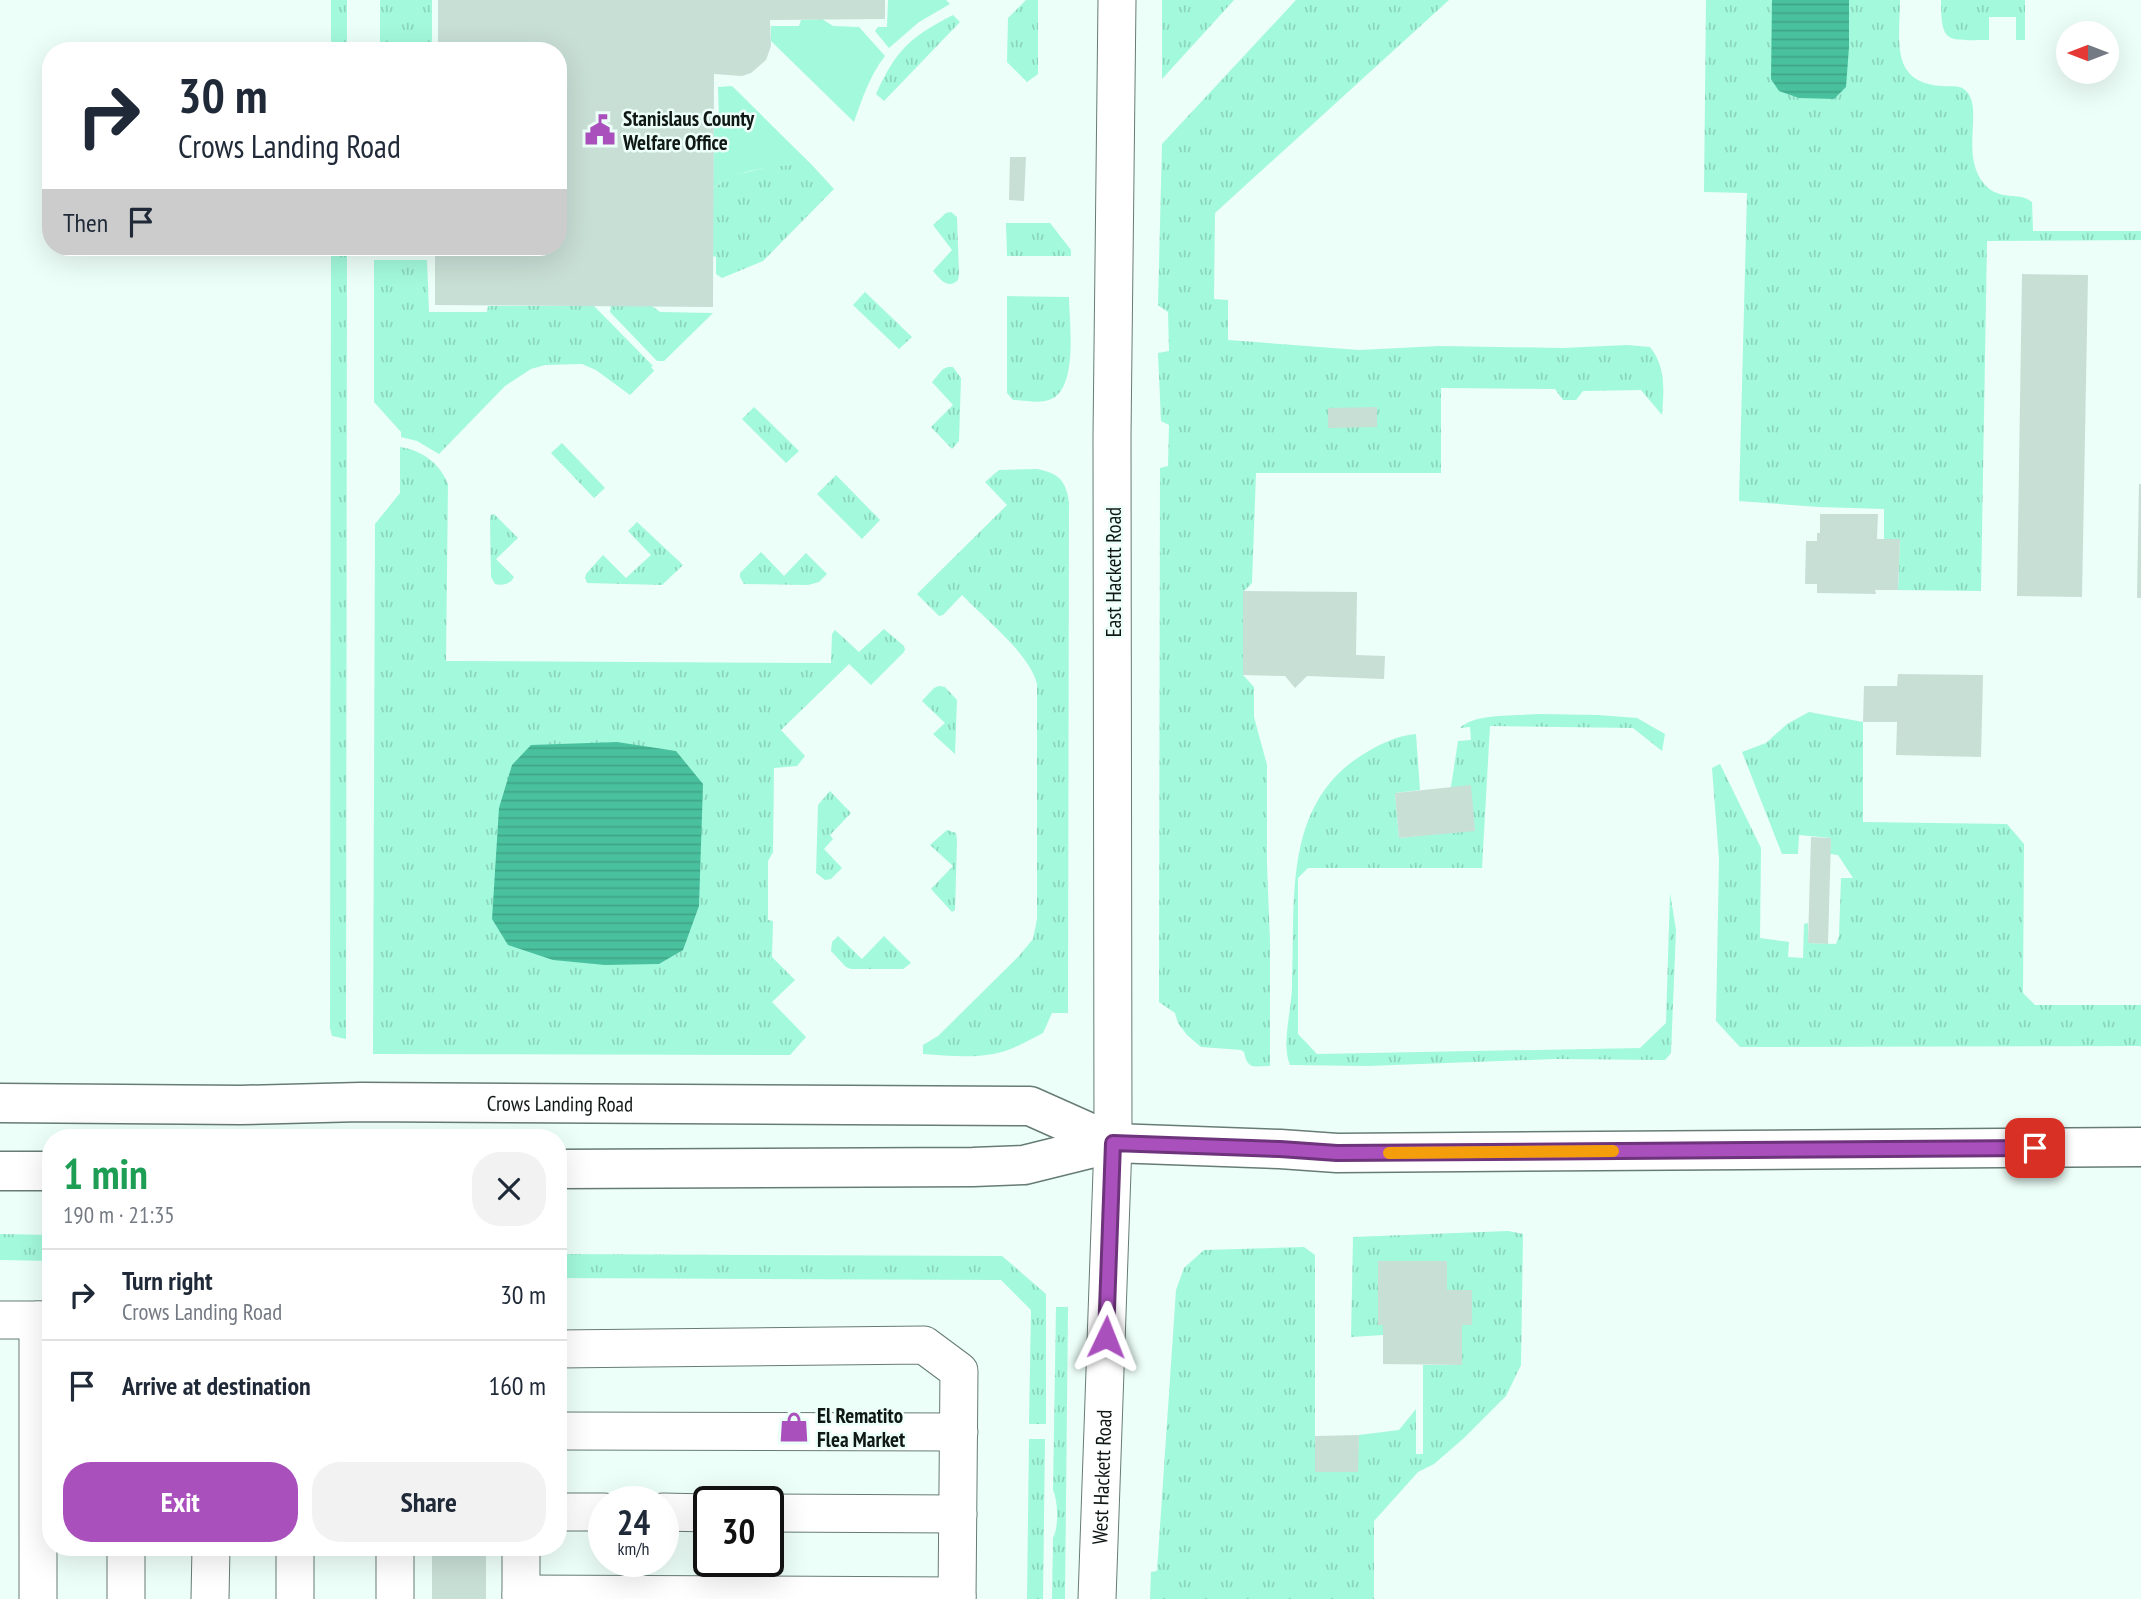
<!DOCTYPE html>
<meta charset="utf-8">
<style>
:root{--surface:#fff;--page:#f2f2f3;--text:#1f2937;--muted:#747a83;--line:#e0e1e3;--accent:#aa50bd}
body{margin:0;font-family:"PT Sans Narrow",sans-serif;background:var(--page);color:var(--text);height:100vh;display:flex;flex-direction:column;font-size:26px;white-space:nowrap}
*{box-sizing:border-box;margin:0}
p{font-size:23px;color:var(--muted)}
.icon{flex:none;width:38px;height:38px;fill:none;stroke:currentColor;stroke-width:2;stroke-linecap:round;stroke-linejoin:round}
.map{position:relative;flex:1;overflow:hidden}
.side{position:absolute;left:42px;top:1129px;width:525px;height:427px;display:flex;flex-direction:column;background:var(--surface);border-radius:28px;box-shadow:0 7px 28px #0002}
.side>*{flex:none}
.banner{position:absolute;left:42px;top:42px;width:525px;height:214px;border-radius:28px;box-shadow:0 7px 28px #0002;background:#fff;color:var(--text);overflow:hidden}
.needle{width:46px;rotate:270deg}
.fabs{position:absolute;left:2056px;top:21px;display:grid;gap:14px}
.fabs a{display:grid;place-items:center;width:63px;height:63px;border-radius:50%;background:var(--surface);box-shadow:0 7px 28px #0002;font-size:35px}
.speed{position:absolute;left:588px;top:1486px;display:flex;gap:14px;font-size:35px;font-weight:700;text-align:center}
.speed>*{display:grid;place-content:center;width:91px;height:91px;border-radius:50%;background:var(--surface);box-shadow:0 7px 28px #0002;line-height:1}
.speed small{font-size:18px;font-weight:400}
.speed .limit{border:4px solid #111;border-radius:10px;background:#fff;color:#111}
.pin{position:absolute;display:grid;place-items:center;width:60px;height:60px;color:#fff;margin:-30px;border-radius:14px;box-shadow:0 4px 10px #0006}
.me{position:absolute;width:77px;margin:-38px;rotate:2deg;stroke-linejoin:round;filter:drop-shadow(0 0 5px #0008)}
.turn{display:flex;align-items:center;gap:24px;height:147px;padding:0 21px;font-size:32px}
.turn .icon{width:91px;height:91px;stroke-width:2.5}
.turn b{display:block;font-size:49px;line-height:60px}
.then{display:flex;align-items:center;height:66px;padding:0 21px;background:#0003;gap:14px;font-size:26px}
.round{display:grid;place-items:center;flex:none;width:74px;height:74px;border-radius:28px;background:var(--page)}
.summary{display:flex;align-items:center;justify-content:space-between;height:119px;padding:0 21px}
h1{font-size:42px;font-weight:700;line-height:52px;color:#1e9e55}
.primary-button{display:flex;gap:14px;margin-top:auto;padding:14px 21px}
.primary-button a{flex:1;height:80px;border-radius:28px;background:var(--accent);color:#fff;font-size:28px;font-weight:700;line-height:80px;text-align:center}
.primary-button a+a{background:var(--page);color:var(--text)}
ul{padding:0;list-style:none}
li{display:flex;align-items:center;gap:21px;height:91px;padding:0 21px;border-top:2px solid var(--line)}
li div{flex:1}
li b{display:block;font-size:26px}
li em{font-style:normal}
.map>svg:first-child{display:block}
</style>
<div class="map">
<svg width="2141" height="1599" viewBox="0 0 2141 1599">
<defs>
<pattern id="grass-tufts" width="24" height="20" patternUnits="userSpaceOnUse" patternTransform="scale(1.75)"><rect width="24" height="20" fill="#a3f9dc"/><path d="M3 7l-1-3M5 7V3M7 7l1-3M15 17l-1-3M17 17v-4M19 17l1-3" fill="none" stroke="#8bd5bc"/></pattern>
<pattern id="water-rules" width="6" height="5" patternUnits="userSpaceOnUse" patternTransform="scale(1.75)"><rect width="6" height="5" fill="#4ac19e"/><path d="M0 2.5h6" fill="none" stroke="#40a587"/></pattern>
</defs>
<rect width="100%" height="100%" fill="#ecfff8"/>
<!-- grass -->
<path fill="url(#grass-tufts)" d="M331,0H347V51H331Z
M380,0H432V51H380Z
M1026,0H1038V74L1027,82L1007,62L1008,18Z
M1162,0H1234L1162,79Z
M1296,0H1449L1215,213L1214,299L1228,300V340L1359,350L1440,346L1563,348L1627,345L1650,347C1666,367 1664,390 1662,415L1641,390L1583,391L1576,400H1563L1555,389L1441,388V473H1256L1252,583L1243,592V675L1254,687V717L1267,765V864L1270,941V1066C1252,1066 1248,1070 1244,1052L1241,1050L1201,1047L1187,1035L1178,1023L1175,1013L1159,1002L1160,468L1168,466L1169,425L1161,421L1158,353L1169,351L1168,312L1158,305L1162,144Z
M1706,0H1900C1900,39 1889,83 1942,86C1951,87 1961,84 1967,92C1983,110 1960,155 1984,184C2000,202 2019,191 2032,202L2033,231H2141V240L1987,241L1981,591L1898,590L1900,539H1884V509L1819,507L1739,501L1747,193L1704,192Z
M1941,0H2025V40H2016V17H1989V40C1947,40 1941,45 1941,0Z
M953,15L960,22L884,101L876,94C896,50 910,37 953,15Z
M775,165H812L834,189L763,261L722,278L716,274V257L713,256V188L732,176Z
M951,212L957,217L959,274L958,280C948,290 940,279 933,271L952,250L933,225L946,213Z
M1006,223H1050L1071,250V256H1007Z
M331,247H347L346,1039L332,1036L330,1028Z
M374,260H427L429,312H487L488,306H594L653,366L651,367L654,371L630,395L596,370L582,364L545,365L531,369L505,386L439,454L417,441L401,437V432L374,402Z
M865,292L912,337L899,349L853,305Z
M1007,296L1069,297C1069,322 1080,396 1045,401C1035,403 1023,400 1013,400L1007,393Z
M611,306H652L660,312L713,313L664,361H657L610,312Z
M948,367H953L961,378L959,441L952,449L931,427L953,405L932,382L943,369Z
M754,407L799,451L786,463L742,419Z
M562,443L605,488L594,498L551,453Z
M400,447C421,450 440,463 448,484L446,661L831,663L832,634L835,630L859,652L884,629L904,646L905,650L903,653L871,685L849,664L781,730L805,756L797,766L774,768L773,852L768,861V920L773,921L772,957L795,980L772,1002L806,1037L790,1055L373,1054L375,524L400,493Z
M1037,469C1058,473 1066,480 1069,502L1068,1013H1052L1043,1033C1033,1038 1023,1044 1013,1048C985,1060 953,1056 923,1054V1045L938,1036L1019,956L1033,939L1037,919V684C1030,654 984,618 962,595L943,615L939,616L917,594L1007,505L985,482L999,470Z
M836,475L880,520L862,539L817,494Z
M494,514L518,538L496,559L514,577C510,584 504,586 495,584L491,577L490,519L491,515Z
M637,522L683,565L662,585L587,583L585,578L586,574L603,555L626,578L651,555L628,531Z
M761,552L784,576L806,553L827,574L819,582L808,585L744,584L740,577V573Z
M939,686L945,687L957,700L955,754L933,734L945,723L922,701L934,688Z
M1809,712L1863,722V822L2007,824L2024,844L2023,993L2035,1005H2141V1046L1740,1047L1716,1021L1719,859L1712,768L1720,764L1761,848L1760,938L1789,942L1788,957L1803,958L1804,924L1808,923V943L1836,944L1839,936L1841,878H1853L1838,855L1830,854L1831,838L1799,835L1798,854H1782L1742,752L1766,743L1787,724Z
M1537,714L1598,715L1637,718L1665,734L1662,751L1633,728L1490,726L1482,868H1308L1298,878V1034L1317,1054L1640,1048L1666,1023L1670,893L1676,930L1671,1053L1665,1060L1554,1059L1368,1066L1290,1065C1281,1044 1292,1009 1292,986C1296,904 1281,806 1362,755C1380,744 1396,736 1416,734L1420,790L1395,793L1399,838L1474,830L1451,787L1458,741L1471,740L1470,727L1460,728C1474,713 1516,716 1537,714Z
M830,791L851,813L830,835L833,839L824,849L842,868L831,879L825,880L816,873L818,805Z
M947,830L956,833L957,841L955,910L952,912L931,889L953,866L930,845Z
M838,936L862,959L884,936L911,963L903,969H851L846,967L831,951L832,942Z
M1508,1231L1523,1234L1521,1365L1506,1396L1464,1438L1434,1464L1418,1472L1374,1521V1599H1150L1151,1572L1157,1571L1176,1290L1184,1268L1204,1250L1304,1247L1315,1255V1472H1357L1359,1435L1399,1430L1416,1409V1454H1423V1365H1462V1325H1472V1290H1447L1446,1261H1378V1324L1383,1325V1335L1351,1337L1353,1237Z
M0,1234L51,1235V1261L0,1260Z
M558,1254L1002,1256L1046,1294V1424H1029L1031,1310L1001,1280L558,1278Z
M1056,1307H1068L1065,1599H1052L1053,1538C1059,1527 1058,1501 1053,1490Z
M1029,1439H1045L1043,1599H1027Z"/>
<!-- garden -->
<path fill="#a3f9dc" d="M888,0H946L950,4L919,22L889,48L875,31L878,27H887Z
M822,19L833,26L859,27L885,56C870,75 862,99 854,122L771,41V26H799L801,20Z
M732,86L812,165C777,165 742,167 713,188L714,119L719,118L718,87Z"/>
<!-- water -->
<path fill="url(#water-rules)" d="M1772,0H1849V47L1846,87L1834,99L1799,98L1779,91L1771,79Z
M617,742L676,751L703,784L699,906L683,950L659,964L605,965L553,960L508,945L492,919L499,808L512,765L531,745Z"/>
<!-- building -->
<path fill="#c8dfd6" d="M438,0H885V19L770,20L771,46L766,60L751,73L742,76L714,74L713,307L435,305V247H558V51H438Z
M1010,157H1026L1024,201L1009,200Z
M2022,274L2088,275L2082,597L2017,596Z
M1377,407V427L1328,428V408Z
M2139,484H2141V598H2137Z
M1820,514H1878L1877,539H1900L1898,590H1875L1876,594L1817,593V584H1805L1806,541H1817V533H1820Z
M1243,591L1357,592L1356,655L1385,656L1384,679L1307,676L1295,688L1285,676L1243,675Z
M1898,674L1983,675L1981,757L1896,755L1897,722H1863L1864,686H1897Z
M1471,785L1475,831L1399,838L1395,793Z
M1811,837L1831,838L1828,944L1808,943Z
M1378,1261H1447V1290H1472V1325H1462V1365L1383,1364V1325H1378Z
M1359,1435L1358,1472H1315V1436Z
M432,1547H486V1599H432Z"/>
<g fill="none" stroke-linecap="round" stroke-linejoin="round">
<!-- minor casing -->
<g stroke="#677c74" stroke-width="39">
<g id="minor">
<path d="M0,1320H51"/>
<path d="M558,1349L924,1345L959,1371L957,1599"/>
<path d="M558,1431L959,1432"/>
<path d="M558,1512H604"/>
<path d="M663,1512L709,1513"/>
<path d="M768,1513L958,1514"/>
<path d="M395,1547V1599"/>
<path d="M521,1594L957,1596"/>
<path d="M38,1599V1320"/>
<path d="M126,1599V1547"/>
<path d="M210,1599L211,1547"/>
<path d="M295,1599V1547"/>
<path d="M521,1599V1547"/>
<path id="s1" d="M1097,1599L1113,1143L1112,436L1117,0"/>
</g>
</g>
<!-- major casing -->
<g stroke="#677c74" stroke-width="41">
<g id="major">
<path id="s2" d="M0,1103L241,1105L361,1102L1030,1106L1113,1143"/>
<path d="M558,1169L973,1167L1024,1165L1113,1143L1280,1149L1337,1153L2141,1147"/>
<path d="M0,1171H51"/>
</g>
</g>
<!-- minor -->
<use href="#minor" stroke="#fff" stroke-width="37"/>
<!-- major -->
<use href="#major" stroke="#fff" stroke-width="38"/>
</g>
<g fill="none" stroke-linecap="round" stroke-linejoin="round">
<!-- route casing -->
<g stroke="#6e347b" stroke-width="18">
<path id="route" d="M1106,1337L1113,1143L1280,1149L1337,1153L2035,1148"/>
</g>
<!-- route -->
<use href="#route" stroke="#aa50bd" stroke-width="12"/>
<!-- slow -->
<path stroke="#f59e0b" stroke-width="12" d="M1389,1153L1613,1151"/>
</g>
<!-- icons -->
<defs>
<g id="civic-bare" transform="scale(2.415)"><path d="M-.6-6.5H3V-4.5H.6V-3L4-1V1h2V6H-6V1h2V-1L-.6-3ZM-1.2 2.5V6h2.4V2.5Z" fill="#aa50bd" stroke="#ecfff8" stroke-width="2.5" paint-order="stroke"/></g>
<g id="shop-bare" transform="scale(2.415)"><path d="M-5-2.5h2.3a2.7 3.5 0 0 1 5.4 0H5L5.5 6h-11ZM-1.5-2.5h3a1.5 2.3 0 0 0-3 0Z" fill="#aa50bd" stroke="#ecfff8" stroke-width="2.5" paint-order="stroke"/></g>
</defs>
<g fill-rule="evenodd">
<use href="#civic-bare" x="600" y="130"/>
<use href="#shop-bare" x="794" y="1427"/>
</g>
<g text-anchor="middle" dominant-baseline="central" stroke-width="5" stroke-linejoin="round" paint-order="stroke">
<!-- poi labels -->
<g font-size="21" font-weight="bold" fill="#101815" stroke="#ecfff8" text-anchor="start">
<text x="623" y="118">Stanislaus County<tspan x="623" dy="24">Welfare Office</tspan></text>
<text x="817" y="1415">El Rematito<tspan x="817" dy="24">Flea Market</tspan></text>
</g>
<!-- street labels -->
<g font-size="21" fill="#101815" stroke="#ecfff8">
<text transform="translate(1113 572) rotate(-90)">East Hackett Road</text>
<text stroke="none"><textPath href="#s2" startOffset="560">Crows Landing Road</textPath></text>
<text stroke="none"><textPath href="#s1" startOffset="122">West Hackett Road</textPath></text>
</g>
</g>
</svg>
<div class="fabs">
<a><svg class="needle" viewBox="-14 -14 28 28"><path d="M0-13l5 13h-10z" fill="#e53935"/><path d="M0 13l5-13h-10z" fill="#747a83"/></svg></a>
</div>
<div class="speed"><div>24<small>km/h</small></div><div class="limit">30</div></div>
<div class="pin" style="left:2035px;top:1148px;background:#d93025"><svg class="icon" aria-label="arrive" viewBox="0 0 24 24"><path d="M6 21V4h12l-3 4 3 4H6"/></svg></div>
<svg class="me" style="left:1106px;top:1337px" viewBox="-20 -20 40 40"><path d="M0-17L14 15 0 8-14 15z" fill="#aa50bd" stroke="#fff" stroke-width="4"/></svg>
<div class="banner">
<div class="turn"><svg class="icon" aria-label="right" viewBox="0 0 24 24"><path d="M7 20v-9h11M14 6l5 5-5 5"/></svg><div><b>30 m</b>Crows Landing Road</div></div>
<div class="then">Then<svg class="icon" aria-label="arrive" viewBox="0 0 24 24"><path d="M6 21V4h12l-3 4 3 4H6"/></svg></div>
</div>
<section class="side">
<div class="summary"><div><h1>1 min</h1><p>190 m · 21:35</p></div><a class="round"><svg class="icon" aria-label="close" viewBox="0 0 24 24"><path d="M6 6l12 12M18 6L6 18"/></svg></a></div>
<ul>
<li><svg class="icon" aria-label="right" viewBox="0 0 24 24"><path d="M7 20v-9h11M14 6l5 5-5 5"/></svg><div><b>Turn right</b><p>Crows Landing Road</p></div><em>30 m</em></li>
<li><svg class="icon" aria-label="arrive" viewBox="0 0 24 24"><path d="M6 21V4h12l-3 4 3 4H6"/></svg><div><b>Arrive at destination</b></div><em>160 m</em></li>
</ul>
<div class="primary-button"><a>Exit</a><a>Share</a></div>
</section>
</div>
